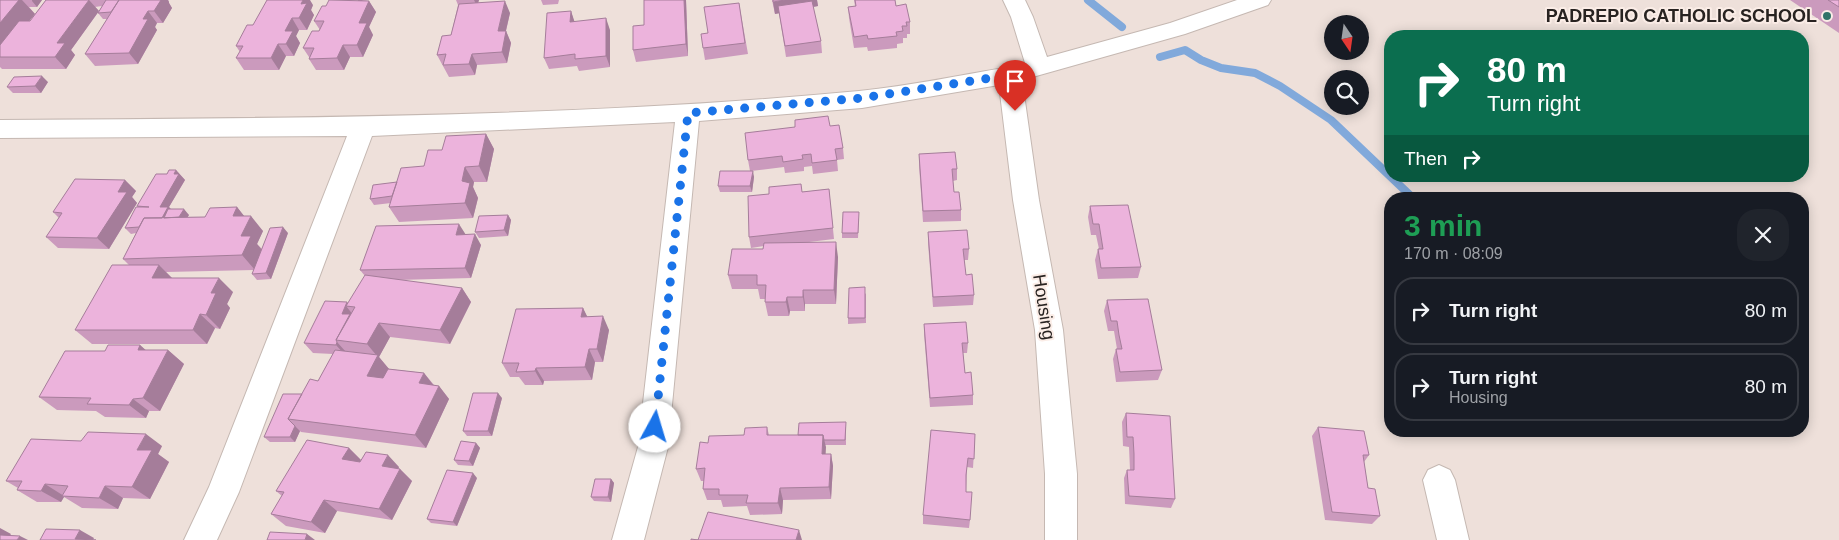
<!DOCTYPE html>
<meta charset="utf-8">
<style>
:root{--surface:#171b24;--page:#20242c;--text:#f1f3f6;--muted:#9ea1a6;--line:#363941}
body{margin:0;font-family:Arial,sans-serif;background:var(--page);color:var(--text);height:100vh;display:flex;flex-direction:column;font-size:19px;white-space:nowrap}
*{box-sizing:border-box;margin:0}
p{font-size:16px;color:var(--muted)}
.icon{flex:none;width:28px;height:28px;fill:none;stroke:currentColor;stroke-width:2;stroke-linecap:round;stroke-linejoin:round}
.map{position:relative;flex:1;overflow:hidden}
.panel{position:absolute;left:1384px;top:192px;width:425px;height:245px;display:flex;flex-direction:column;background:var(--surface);border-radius:20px;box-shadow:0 2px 12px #0003}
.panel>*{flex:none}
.banner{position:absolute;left:1384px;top:30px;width:425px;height:152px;border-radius:20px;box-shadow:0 2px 12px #0003;background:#0b6e4f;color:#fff;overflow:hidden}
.needle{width:32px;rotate:167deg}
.fabs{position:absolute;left:1324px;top:15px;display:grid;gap:10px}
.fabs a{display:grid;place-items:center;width:45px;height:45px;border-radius:50%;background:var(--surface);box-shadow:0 2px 12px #0003;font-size:25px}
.pin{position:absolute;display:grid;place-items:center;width:42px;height:42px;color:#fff;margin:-51px -21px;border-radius:50% 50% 50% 0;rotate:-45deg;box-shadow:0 0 5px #0007}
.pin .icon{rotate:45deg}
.me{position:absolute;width:55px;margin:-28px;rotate:6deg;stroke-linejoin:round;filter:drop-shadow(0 0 4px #0008)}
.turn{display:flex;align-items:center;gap:18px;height:105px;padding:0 20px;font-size:22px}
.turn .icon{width:65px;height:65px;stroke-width:2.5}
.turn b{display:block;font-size:35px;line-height:42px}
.then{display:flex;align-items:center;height:48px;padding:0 20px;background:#0003;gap:10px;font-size:19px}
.round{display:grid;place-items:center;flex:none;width:52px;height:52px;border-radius:20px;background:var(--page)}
.overview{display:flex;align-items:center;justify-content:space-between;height:85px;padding:0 20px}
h1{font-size:30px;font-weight:700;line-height:38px;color:#1e9e55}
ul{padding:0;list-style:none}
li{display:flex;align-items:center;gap:15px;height:68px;margin:0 10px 8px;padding:0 10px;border:2px solid var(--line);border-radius:20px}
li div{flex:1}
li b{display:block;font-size:19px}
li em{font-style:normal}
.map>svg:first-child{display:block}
</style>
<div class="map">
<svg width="1839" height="540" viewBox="0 0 1839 540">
<rect width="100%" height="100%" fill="#eee0da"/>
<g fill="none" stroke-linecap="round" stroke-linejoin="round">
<!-- stream -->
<path stroke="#81a9db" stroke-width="8" d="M1088,0L1122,27
M1160,57L1185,50L1201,60L1221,68L1255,73L1280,86L1331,120L1414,199"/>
<!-- street casing -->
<g stroke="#c5b8b2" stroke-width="2">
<path id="street" d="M1003,0H1025L1033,17L1047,57L1170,23L1237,0H1271L1268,5L1185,34L1022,80L1039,200L1063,330L1077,474V540H1045V474L1035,330L1013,200L999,85L862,108L699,121L668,447L644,540H612L638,447L675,122L372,136L239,492L217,540H184L209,487L347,136L0,138V120C287,118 574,118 859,91C910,86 960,75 1010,67L1025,63L1011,17Z
M1439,465L1450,470L1455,480L1469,540H1437L1423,480L1428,470Z"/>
</g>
<!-- street -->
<use href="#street" fill="#fff" fill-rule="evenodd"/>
</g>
<!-- wall -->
<path fill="#cb9abd" d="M0,0H42L37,7H29L35,14L29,21H30L46,0H168L169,2V3L172,8L163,23H157L155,27L157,30L138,64L95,66L85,54L107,19H103L98,13L102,6L95,7L99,11L71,50L75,55L66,69H2L0,67Z
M362,0L369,1L376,12L369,27L373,35L363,57H350L344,70H316L309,59V57L303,48L320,30L314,21L326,6Z
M456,0H479L478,3L510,13L506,31L511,43L507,63L477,65L475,75L449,77L437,55L451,35L458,5Z
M541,0H559L558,4L543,5Z
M644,0H686L688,56L636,62L633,50L644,25Z
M772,0H817L818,6L813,7L821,41L822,53L786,57L779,13L775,14Z
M854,0H895L896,6L910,22V34H907V38H903V43L897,44V48L868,51L867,47L854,48L849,18L848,7L855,6Z
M1790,0H1839V33Z
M739,3L748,54L705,60L703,48L708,33Z
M313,5L311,10L314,15L307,30H299L296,36L300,43L294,56H286L279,70H244L236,58L240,52L236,46L253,25Z
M571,11L574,22L610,30V67L579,71L577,66L549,69L544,58Z
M48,82L41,93H13L7,87Z
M830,126L843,148L844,159L837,160L838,171L813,174L812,166L804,167V171L785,173L784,167L751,171L754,177L752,192H720L718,186L750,171L748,160Z
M486,134L494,149L487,182H474L473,187L478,198L473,218L399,222L389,207L391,203L374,205L370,199L424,166L442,150Z
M919,154L957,169V180L953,181L954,192L961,210V221L923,222L919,165Z
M176,170L185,180L169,207L170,209L189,215L187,217H205L237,207L244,216L263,231L257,244L262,249L288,233L271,279L257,280L252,274L254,270L166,272L172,278L233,292L227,304L230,308L220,329L215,328L207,344H92L75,330L129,265L123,259L136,233L131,234L125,228L138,207L137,206L167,174Z
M125,180L136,191L132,197L137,203L109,249L58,248L46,237L59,218L53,212Z
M829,189L834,239L801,243L838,257L836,304H805V311H790L789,316H768L765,302V299H760L758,289H732L728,275L763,249L764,246L751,248L749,237L802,192Z
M1090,206L1141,267L1138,278L1098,279L1095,260L1098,249H1099L1096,235H1091L1088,217Z
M508,215L511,220L508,236L479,238L475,232Z
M859,218L858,238H842V233Z
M928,232L969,249L968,260H964L966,275L974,295L973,305L933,307L928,243Z
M465,234L481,245L471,278L398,280L462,288L471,302L450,344L390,337L379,357L389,369L424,373L434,385L439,386L449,399L426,448L301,432L300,431L295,442H270L264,437L302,394L318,381L333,354L313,353L304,343L348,304L365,276L360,270Z
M866,293V323L848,324V318Z
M1107,300L1162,370L1158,380L1116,382L1113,359L1116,349H1117L1114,331H1108L1104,311Z
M583,308L587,317L609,330L603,362H595L592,380L544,381L543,385H525L519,377H510L502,363Z
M924,324L968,343L967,353H963L965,373L973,395V405L930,407L924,334Z
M140,345L145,350H168L184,364L160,411H149L146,418L105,417L96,411L57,410L39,397L105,351Z
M502,398L492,436H467L463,431Z
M1126,413L1175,499L1171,508L1125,504L1124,478L1127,470H1130L1129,447L1123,446L1122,422Z
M767,427L769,435H798L846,427V445H825V454H831L833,466L831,499L783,500L782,514L750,515L747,506L723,507L721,500H707L703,489L704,481H701L696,469L708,443L744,435Z
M1318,427L1369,455L1364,462L1368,488L1380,516L1372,524L1325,520L1312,436Z
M975,434L973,468L967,467L966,492L970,520L969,528L923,524V515Z
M476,443L480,448L473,466L458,465L454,460Z
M162,446L158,454L169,462L150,499L123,498L118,509L82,508L64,497L61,502H37L17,490L18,488L6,481Z
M349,448L361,460L360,462L399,467L398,469H400L412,481L392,520L337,511L325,533L286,526L271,514L282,496L276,491Z
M477,478L457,526L431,523L427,519Z
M611,479L614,483L611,502L594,501L591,497Z"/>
<!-- shaded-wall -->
<path fill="#a57d9a" d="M19,0H22L35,14L0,57V23Z
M32,0H42L37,7L32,1Z
M89,0L99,11L71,50L75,55L66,69L55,57L57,43Z
M160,0H168L169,2V3L172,8L163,23L154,11Z
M303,0H310L313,5L311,10L314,15L307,30L299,18L301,4Z
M358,0H362L366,8L369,1L376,12L369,27L373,35L363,57L357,45L359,23Z
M474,0H479L477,6Z
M684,0H686L688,56L686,44Z
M785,0H817L818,6L775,14L773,2Z
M505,1L510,13L503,43L498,31Z
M148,11L157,23L155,27L157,30L138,64L129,53L143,19Z
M571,11L575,23L570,22Z
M292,18L299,30L296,36L300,43L294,56L286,44L285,31Z
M606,18L610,30V67L606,56Z
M506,31L511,43L507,63L502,52Z
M278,44L286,56L279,70L271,58Z
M343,45L350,57L344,70L337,58Z
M472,54L477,65L475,75L469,64Z
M42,76L48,82L41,93L35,86Z
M486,134L494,149L487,182L479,166Z
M465,167L474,182L473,187L478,198L473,218L465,203L462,181Z
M176,170L185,180L169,207L174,212L160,221V207L174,174Z
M753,171L754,177L752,192L750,186Z
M125,180L136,191L132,197L137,203L109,249L97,238L118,192Z
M237,207L248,221L251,216L263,231L257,244L263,251L255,270L242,255L233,216Z
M184,209L189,215L184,223L179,217Z
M508,215L511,220L508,236L504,230Z
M459,224L466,235H456Z
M283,227L288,233L271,279L266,273Z
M475,234L481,245L471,278L465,268Z
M836,242L838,257L836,304L834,290Z
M159,265L174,280L152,278Z
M219,278L233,292L227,304L230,308L220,329L206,315L211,293Z
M462,288L471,302L450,344L440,330Z
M803,290L805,304V311L803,297Z
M787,297L790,311L789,316L786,302Z
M347,302L351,307L346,306L354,316L342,314Z
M583,308L590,322L581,317Z
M200,314L215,328L207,344L193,330Z
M603,316L609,330L603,362L597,349Z
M379,323L390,337L379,357L389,369L379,389L367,376L377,356L367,344Z
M337,342L346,352L345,355L336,345Z
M140,345L156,359L138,350Z
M589,349L595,362L592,380L585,367Z
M168,350L184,364L160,411L143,398Z
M536,368L544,381L543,385L535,371Z
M424,373L434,386L419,383Z
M439,386L449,399L426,448L415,435Z
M498,393L502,398L492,436L488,431Z
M133,399L149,411L146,418L129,405Z
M295,426L300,431L295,442L290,437Z
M146,434L162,446L158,454L169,462L150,499L132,487L137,450Z
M823,435L826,447L825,466L822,454Z
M476,443L480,448L473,466L469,461Z
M349,448L361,460L355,471L342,459Z
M831,454L833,466L831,499L829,487Z
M388,455L399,467L394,478L382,466Z
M400,469L412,481L392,520L379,509Z
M473,473L477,478L457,526L453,522Z
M611,479L614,483L611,502L608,497Z
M45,484L64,496H62L64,497L61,502L41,491Z
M105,486L123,498L118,509L99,498Z
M780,488L783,500L782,514L778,503Z
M324,500L337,511L325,533L311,522Z
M0,528L11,534L7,540H0Z
M80,530L94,538L93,540L75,539Z
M799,530L802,540H796Z
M307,534L315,540H305Z
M20,536L28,540H17Z"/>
<!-- building -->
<path fill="#ecb3dc" stroke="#a57d9a" d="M0,0H19L0,23Z
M46,0H89L57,43H65L55,57H0V45L19,21H30Z
M106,0H119L111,12L98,13Z
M119,0H161L154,11H148L143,19H148L129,53L85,54Z
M267,0H303L301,4L307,3L299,18H292L285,31H293L286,44H278L271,58H236L243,46H236L247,25H253Z
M329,0L369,1L359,23H367L357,45H343L337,58L309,59L314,48H303L312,31H319L324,21H314L322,6H326Z
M644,0H684L686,44L633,50V26L644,25Z
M773,0H785L773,2Z
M855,0H895L896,6L906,4L910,22H906L907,26H902L903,31L896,32L897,36L868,39L867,35L854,37L848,7L856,6Z
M1828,0H1839V7Z
M505,1L498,31H506L502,52L472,54L469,64L443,65L446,54L437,55L442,36L451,35L459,4Z
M812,1L821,41L785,46L778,6Z
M739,3L745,43L703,48L701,34L708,33L704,7Z
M571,11L570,22L606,18V56L575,59V54L544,58L547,13Z
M42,76L35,86L7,87L14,77Z
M828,116L830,126L839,125L843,148L835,149L837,160L812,163L811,154L802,155L803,159L783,162L782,156L748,160L745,133L795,127V120Z
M486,134L479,166L465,167L462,181L470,183L465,203L389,207L401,168L424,166L428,150H442L446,136Z
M955,152L957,169H952L953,181L954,192H959L961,210L923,211L919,154Z
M169,170H176L174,174H179L160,207H168L162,218H144L139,227L125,228L136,207H149L137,206L156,174H167Z
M720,171H753L750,186H718Z
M75,179L125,180L118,192H127L97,238L46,237L62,213L53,212Z
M397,182L392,196L370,199L373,185Z
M801,184L802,192L829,189L833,228L749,237L748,196L769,194V187Z
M1128,205L1141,267L1101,268L1098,249H1103L1099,224H1093L1090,206Z
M237,207L233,216H251L241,236H251L242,255L123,259L144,218L205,217L210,208Z
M168,209H184L179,217L164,218Z
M843,212H859L858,233H842Z
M508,215L504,230L475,232L479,216Z
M459,224L456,235L475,234L465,268L360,270L376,226Z
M283,227L266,273L252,274L270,228Z
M967,230L969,249H963L966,275L972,274L974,295L933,297L928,232Z
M836,242L834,290H803V297H787L786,302H765L766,285H757V275H728L732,249H763L764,243Z
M112,265H159L152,278H219L211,293H216L206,315L200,314L193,330H75Z
M365,275L462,288L440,330L379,323L367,344L336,340L355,307L346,306Z
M865,287V318H848L849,288Z
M1148,299L1162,370L1120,372L1116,349H1122L1119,335L1117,321H1111L1107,300Z
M325,301L347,302L342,314H350L336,340L337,342L336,345L304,343Z
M583,308L581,317L603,316L597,349H589L585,367L536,368L535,371L516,372L519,363H502L516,309Z
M966,322L968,343H962L965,373L971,372L973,395L930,398L924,324Z
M108,345H140L138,350H168L143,398L133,399L129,405L87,404L91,398L39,397L65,351H105Z
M335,350L378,355L367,376L383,378L388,369L424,373L419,383L439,386L415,435L288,419L310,379L318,381Z
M473,393H498L488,431H463Z
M283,394H302L288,419L295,426L290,437H264Z
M1126,413L1170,416L1175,499L1129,496L1127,470H1134V454L1133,437H1127Z
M846,422L845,440H824L823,435H798L799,423Z
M767,427V435H823L822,454H831L829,487L780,488L778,503H746L748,495H719V489H703L705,468L696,469L700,442L708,443L709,436L744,435L745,428Z
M1318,427L1364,431L1369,455H1363L1368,488L1375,489L1380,516L1332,512Z
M931,430L975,434L974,459L968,458L966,475V492H972L970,520L923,515Z
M88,432L146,434L137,450H152L132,487L105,486L99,498L62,496L68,486L45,484L41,491L17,490L22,481H6L31,439L81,441Z
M307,440L349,448L342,459L360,462L366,452L388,455L382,466L400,469L379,509L324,500L311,522L271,514L284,492L276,491Z
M461,441L476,443L469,461L454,460Z
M447,470L473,473L453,522L427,519Z
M595,479H611L608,497H591Z
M708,512L799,530L796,540H691V539L698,540Z
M46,529L80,530L75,539L96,540H40Z
M270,532L307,534L305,540H267Z
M0,535L20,536L17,540H0Z"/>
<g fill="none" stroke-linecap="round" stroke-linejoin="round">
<!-- route -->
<path stroke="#1a73e8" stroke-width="9" stroke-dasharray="0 16.2" d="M655,427L688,113L862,98L1010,75L1015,111"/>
</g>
<!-- markers -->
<circle fill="#307468" stroke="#fbede7" stroke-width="2" cx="1827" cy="16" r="5"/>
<g text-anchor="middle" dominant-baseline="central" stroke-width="4" stroke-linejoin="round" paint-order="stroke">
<!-- poi labels -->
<g font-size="18" font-weight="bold" fill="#282321" stroke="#fbede7" text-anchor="end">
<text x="1817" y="16">PADREPIO CATHOLIC SCHOOL</text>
</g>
<!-- street labels -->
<g font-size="18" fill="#282321" stroke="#fbede7">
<text transform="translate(1044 307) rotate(81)">Housing</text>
</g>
</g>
</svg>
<div class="fabs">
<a><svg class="needle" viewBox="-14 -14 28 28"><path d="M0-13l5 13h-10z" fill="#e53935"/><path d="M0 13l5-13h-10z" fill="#9ea1a6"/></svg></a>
<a><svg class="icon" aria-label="search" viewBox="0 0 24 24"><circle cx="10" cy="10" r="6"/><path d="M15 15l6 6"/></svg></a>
</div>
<div class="pin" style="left:1015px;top:111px;background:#d93025"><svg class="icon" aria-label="arrive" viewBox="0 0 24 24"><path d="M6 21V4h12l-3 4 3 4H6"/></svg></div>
<svg class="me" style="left:655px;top:427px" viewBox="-20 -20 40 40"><circle r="19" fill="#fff"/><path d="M0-13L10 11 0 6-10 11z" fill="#1a73e8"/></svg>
<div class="banner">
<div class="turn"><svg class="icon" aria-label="right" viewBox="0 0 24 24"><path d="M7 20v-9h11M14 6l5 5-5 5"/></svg><div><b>80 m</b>Turn right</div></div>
<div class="then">Then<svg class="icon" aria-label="right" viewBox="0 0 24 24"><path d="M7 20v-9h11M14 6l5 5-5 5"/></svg></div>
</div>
<section class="panel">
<div class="overview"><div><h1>3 min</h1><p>170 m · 08:09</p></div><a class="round"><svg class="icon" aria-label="close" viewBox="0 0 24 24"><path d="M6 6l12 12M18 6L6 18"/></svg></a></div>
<ul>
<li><svg class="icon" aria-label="right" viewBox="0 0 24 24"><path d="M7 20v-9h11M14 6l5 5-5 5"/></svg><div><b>Turn right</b></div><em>80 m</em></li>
<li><svg class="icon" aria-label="right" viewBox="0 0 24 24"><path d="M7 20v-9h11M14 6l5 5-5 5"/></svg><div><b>Turn right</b><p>Housing</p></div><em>80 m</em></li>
</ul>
</section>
</div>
